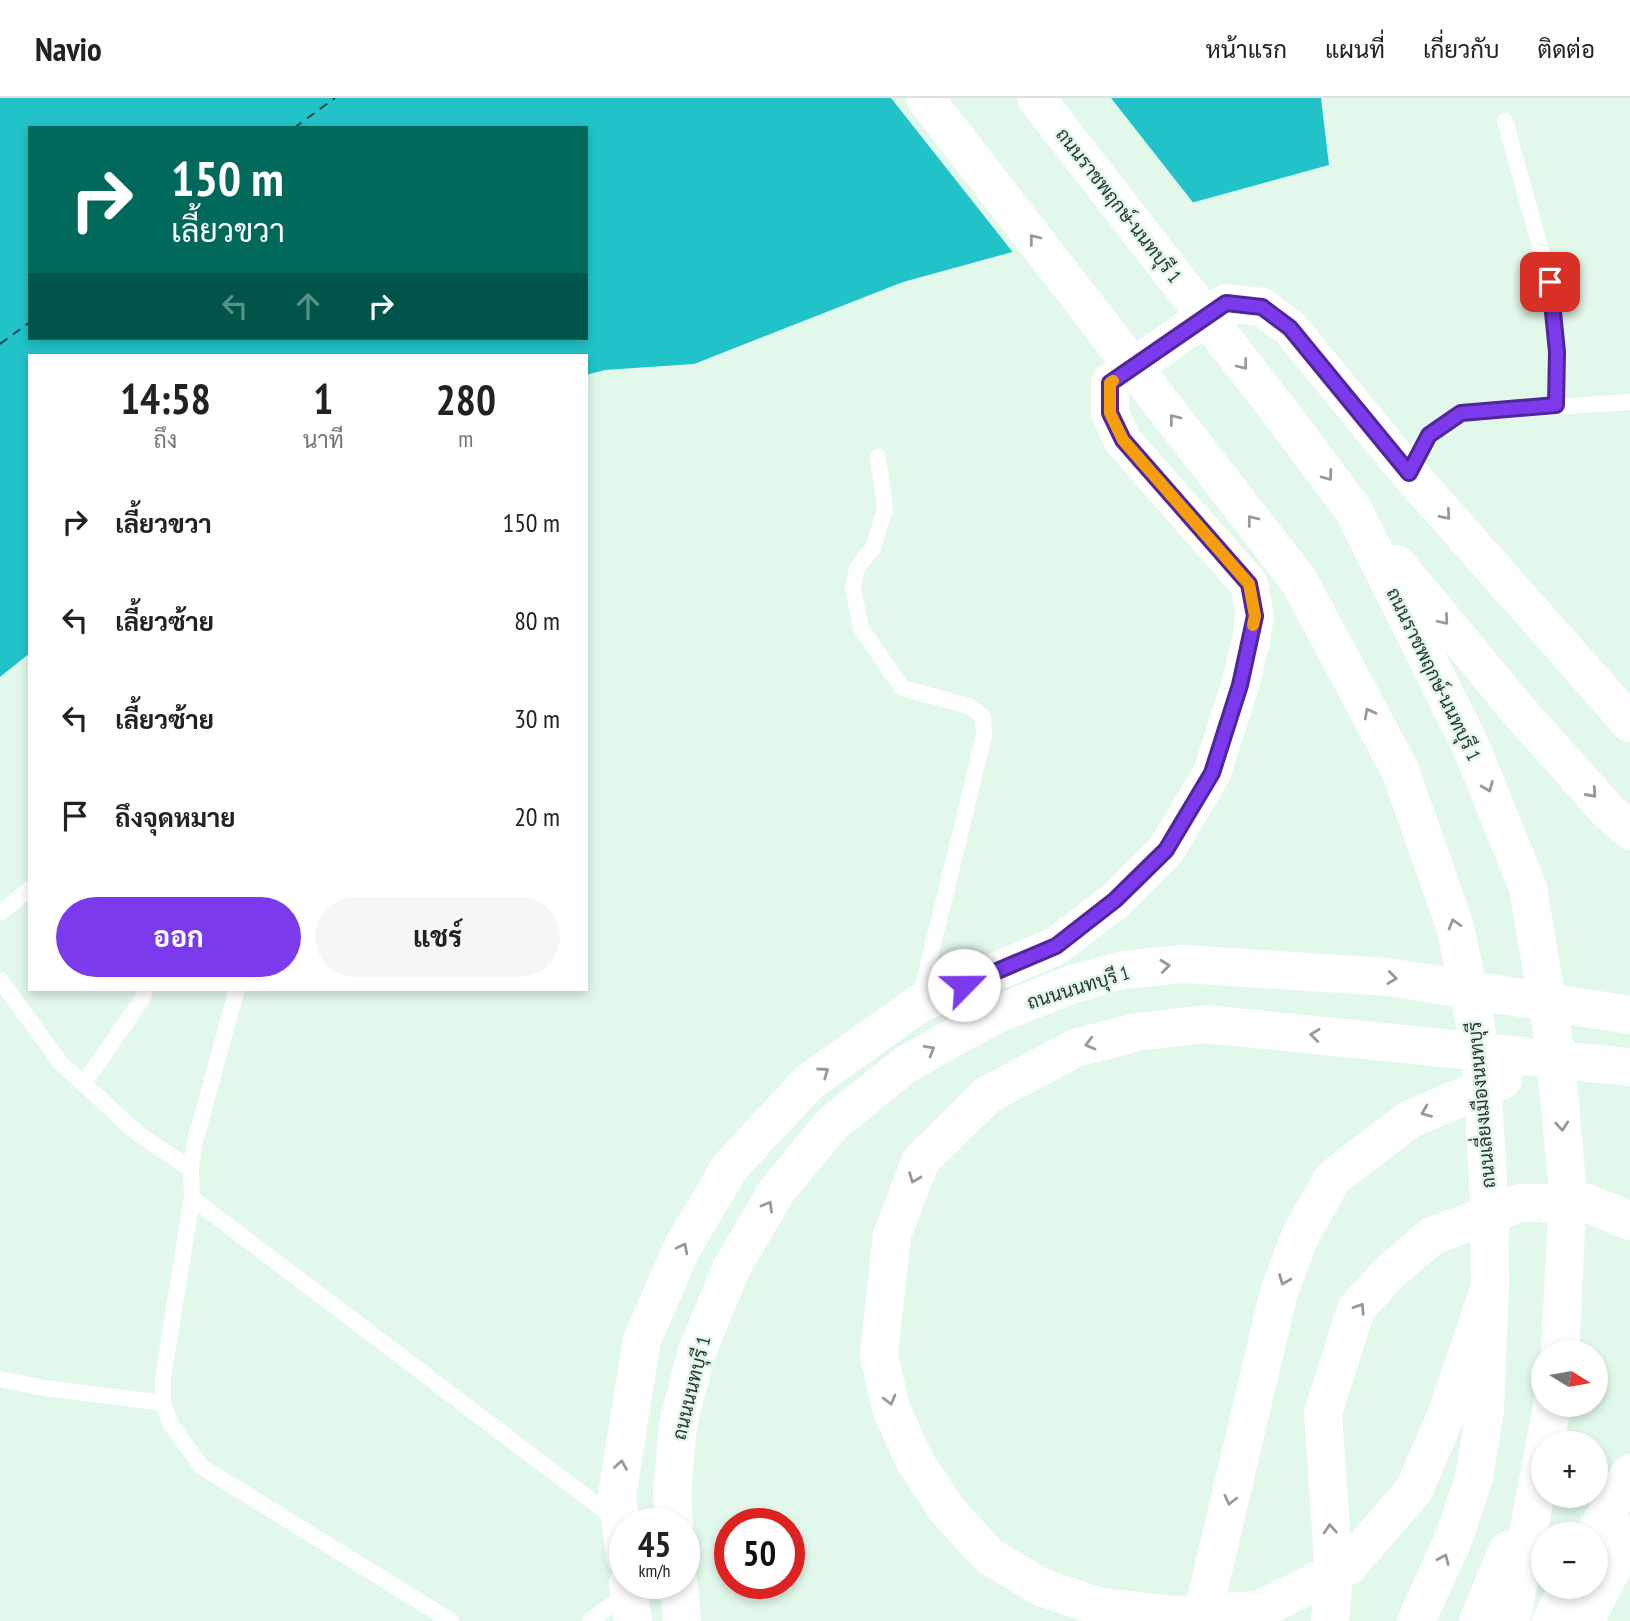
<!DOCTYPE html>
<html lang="th">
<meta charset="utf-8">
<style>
:root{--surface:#fff;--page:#f6f6f6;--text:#222;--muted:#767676;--line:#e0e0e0;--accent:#7c3aed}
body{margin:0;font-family:"PT Sans Narrow",Sarabun,sans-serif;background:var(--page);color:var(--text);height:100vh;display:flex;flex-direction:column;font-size:26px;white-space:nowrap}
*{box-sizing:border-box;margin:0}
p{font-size:23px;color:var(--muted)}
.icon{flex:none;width:38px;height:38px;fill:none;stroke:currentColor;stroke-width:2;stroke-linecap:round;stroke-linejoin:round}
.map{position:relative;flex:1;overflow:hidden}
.panel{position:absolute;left:28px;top:256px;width:560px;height:637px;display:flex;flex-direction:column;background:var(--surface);border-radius:0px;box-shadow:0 4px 10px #0003}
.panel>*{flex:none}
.top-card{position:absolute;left:28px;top:28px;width:560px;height:214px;border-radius:0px;box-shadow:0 4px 10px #0003;background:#00695c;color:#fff;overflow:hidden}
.needle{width:46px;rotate:101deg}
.buttons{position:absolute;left:1531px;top:1242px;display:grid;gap:14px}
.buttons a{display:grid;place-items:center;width:77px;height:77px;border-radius:50%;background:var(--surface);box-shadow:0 4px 10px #0003;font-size:35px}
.speed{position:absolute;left:609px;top:1410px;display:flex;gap:14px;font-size:35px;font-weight:700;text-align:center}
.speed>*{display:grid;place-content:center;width:91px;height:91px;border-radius:50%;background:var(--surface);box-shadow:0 4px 10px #0003;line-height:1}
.speed small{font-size:18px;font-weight:400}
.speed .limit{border:10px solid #d22;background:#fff;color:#111}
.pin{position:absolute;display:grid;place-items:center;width:60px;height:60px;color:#fff;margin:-30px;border-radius:14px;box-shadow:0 4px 10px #0006}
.me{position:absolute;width:77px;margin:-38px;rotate:67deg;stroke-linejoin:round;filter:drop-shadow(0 0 5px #0008)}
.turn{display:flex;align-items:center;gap:24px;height:147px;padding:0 28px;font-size:32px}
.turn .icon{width:91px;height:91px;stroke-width:2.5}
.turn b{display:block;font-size:49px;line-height:60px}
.lanes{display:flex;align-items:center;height:66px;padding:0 28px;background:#0003;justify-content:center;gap:35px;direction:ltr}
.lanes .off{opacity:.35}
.eta{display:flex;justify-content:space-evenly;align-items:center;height:119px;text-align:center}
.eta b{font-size:42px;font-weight:700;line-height:49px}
.button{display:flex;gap:14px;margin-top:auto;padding:14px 28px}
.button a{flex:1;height:80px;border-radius:42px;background:var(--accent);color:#fff;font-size:28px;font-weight:700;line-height:80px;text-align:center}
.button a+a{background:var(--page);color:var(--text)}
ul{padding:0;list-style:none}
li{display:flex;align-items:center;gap:21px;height:98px;padding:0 28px}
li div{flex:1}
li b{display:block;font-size:26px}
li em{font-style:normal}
header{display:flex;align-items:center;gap:42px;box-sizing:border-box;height:98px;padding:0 35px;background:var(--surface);border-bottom:2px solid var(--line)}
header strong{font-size:33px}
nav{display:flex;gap:38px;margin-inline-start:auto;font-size:24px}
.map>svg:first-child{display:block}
</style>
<header>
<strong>Navio</strong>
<nav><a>หน้าแรก</a><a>แผนที่</a><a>เกี่ยวกับ</a><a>ติดต่อ</a></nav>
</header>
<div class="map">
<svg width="1630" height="1523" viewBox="0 0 1630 1523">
<rect width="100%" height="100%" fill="#e1f8ea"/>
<!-- water -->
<path fill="#21c3c9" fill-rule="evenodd" d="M0,0H1321L1329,67L903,184L694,266L605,272L586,277V257H30V555L0,579ZM30,30H586V240H30Z"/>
<!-- pier -->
<path fill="#e1f8ea" d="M891,0H1111L1195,107L1015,157Z"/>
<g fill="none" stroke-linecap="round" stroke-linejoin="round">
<!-- ferry -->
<path stroke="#04484b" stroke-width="2" stroke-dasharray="9 7" stroke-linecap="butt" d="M294,30L335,0
M0,246L30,224"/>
<!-- service -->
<path stroke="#fff" stroke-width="16" d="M1505,23L1550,184L1557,254L1556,307
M878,359L885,411L873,450L857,470L853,490L861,530L902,590L969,608L983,619L984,638L919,904
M1410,373L1428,336L1461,315L1630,304
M0,815L30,791
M0,882L60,964L137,1035L191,1071
M237,891L194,1047L191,1071L192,1100L163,1280V1305L171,1327L202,1369L451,1523
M84,985L143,900L145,891
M192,1100L614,1420
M0,1281L45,1290L163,1305
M590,1523L627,1496"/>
<!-- secondary -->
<path stroke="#fff" stroke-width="38" d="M925,0L1299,483L1400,672L1455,828L1480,949L1489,1099L1490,1189L1485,1313L1474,1380L1453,1442L1416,1523
M1036,0L1287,323L1354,413L1472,651L1528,790L1554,944L1568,1094L1560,1255
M1397,466L1517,611L1608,713L1630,733
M1490,1189L1445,1320L1414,1392L1348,1468L1259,1512L1173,1517L1100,1509L1041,1489L989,1458L948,1413L914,1362L891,1310L879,1257L892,1137L921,1062L987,997L1076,950L1137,934L1206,926L1630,969
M1545,1346L1552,1307
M674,1426L672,1395L678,1327L696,1256L731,1171L776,1094L832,1026L905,967L990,919L1073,886L1123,872L1183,866L1388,879L1630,917
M1594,1437L1630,1375
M625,1458L617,1397L642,1242L682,1150L730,1069L809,984L919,906L1056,848L1116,802L1166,752L1212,675L1240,587L1251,543L1255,518L1249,486L1123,343L1110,315V285L1226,205L1262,209L1290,230L1409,375L1630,625
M628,1486L633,1523
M679,1486L682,1523
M1201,1523L1279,1194L1301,1136L1333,1080L1410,1021L1503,982
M1330,1523L1334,1477L1323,1315L1356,1211L1390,1174L1432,1138L1520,1105H1587L1630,1123
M1478,1523L1508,1452
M1511,1523L1544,1352
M1551,1523L1568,1489
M1585,1523L1630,1436"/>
</g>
<!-- one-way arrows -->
<defs><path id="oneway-chevron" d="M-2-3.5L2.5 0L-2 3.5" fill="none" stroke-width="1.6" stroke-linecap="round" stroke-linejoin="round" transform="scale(1.75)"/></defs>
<g stroke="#969b98">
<use href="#oneway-chevron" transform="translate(1034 141) rotate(-128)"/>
<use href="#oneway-chevron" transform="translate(1243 267) rotate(52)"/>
<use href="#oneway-chevron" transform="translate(1174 321) rotate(-128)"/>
<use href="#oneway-chevron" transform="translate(1328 378) rotate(53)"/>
<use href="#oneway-chevron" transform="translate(1446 417) rotate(49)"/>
<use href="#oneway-chevron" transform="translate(1252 422) rotate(-128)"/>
<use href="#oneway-chevron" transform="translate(1444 522) rotate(50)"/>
<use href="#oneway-chevron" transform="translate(1369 615) rotate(-118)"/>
<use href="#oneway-chevron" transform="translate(1488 689) rotate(68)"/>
<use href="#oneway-chevron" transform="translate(1592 695) rotate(48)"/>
<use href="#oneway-chevron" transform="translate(1454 826) rotate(-106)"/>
<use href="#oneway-chevron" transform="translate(1165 868) rotate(-6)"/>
<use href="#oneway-chevron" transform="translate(1392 880) rotate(7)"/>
<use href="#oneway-chevron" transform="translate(1315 937) rotate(-174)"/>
<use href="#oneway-chevron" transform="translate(1090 946) rotate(165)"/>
<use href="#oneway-chevron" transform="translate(930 952) rotate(-30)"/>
<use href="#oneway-chevron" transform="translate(824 974) rotate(-35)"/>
<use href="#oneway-chevron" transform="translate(1426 1014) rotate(158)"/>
<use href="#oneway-chevron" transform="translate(1562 1028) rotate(85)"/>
<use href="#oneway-chevron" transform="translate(914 1080) rotate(111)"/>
<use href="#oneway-chevron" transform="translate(768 1108) rotate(-60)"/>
<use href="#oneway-chevron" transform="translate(683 1150) rotate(-63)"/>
<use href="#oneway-chevron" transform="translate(1284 1182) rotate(111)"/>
<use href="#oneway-chevron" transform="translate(1360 1210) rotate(-57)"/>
<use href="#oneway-chevron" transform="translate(890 1302) rotate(75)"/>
<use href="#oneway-chevron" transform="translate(621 1367) rotate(-81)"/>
<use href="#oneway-chevron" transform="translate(1230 1402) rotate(103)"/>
<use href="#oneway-chevron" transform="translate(1330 1431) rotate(-94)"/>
<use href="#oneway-chevron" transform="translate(1444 1461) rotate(-66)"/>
</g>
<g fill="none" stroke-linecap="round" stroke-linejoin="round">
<!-- route casing -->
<g stroke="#51269a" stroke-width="18">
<path id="route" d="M964,887L1056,848L1115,802L1166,752L1212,675L1240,587L1255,518L1249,486L1123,342L1110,315V285L1226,205L1262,209L1290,230L1409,375L1429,337L1461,315L1556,307L1557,254L1550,184"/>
</g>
<!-- route -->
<use href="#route" stroke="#7c3aed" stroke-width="12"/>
<!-- slow -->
<path stroke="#f59e0b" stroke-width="12" d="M1113,283L1110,285V315L1123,342L1249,486L1255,518L1253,527"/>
</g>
<g text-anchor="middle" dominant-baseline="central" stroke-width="5" stroke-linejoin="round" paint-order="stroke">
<!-- street labels -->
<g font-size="19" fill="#2e3731" stroke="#e1f8ea">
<text transform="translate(1119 107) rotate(52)">ถนนราชพฤกษ์-นนทบุรี 1</text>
<text transform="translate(1434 576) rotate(64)">ถนนราชพฤกษ์-นนทบุรี 1</text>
<text transform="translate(1078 889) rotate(-17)">ถนนนนทบุรี 1</text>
<text transform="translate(1481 1007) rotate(-95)">ถนนเลี่ยงเมืองนนทบุรี</text>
<text transform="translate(691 1290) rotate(-76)">ถนนนนทบุรี 1</text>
</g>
</g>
</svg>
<div class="buttons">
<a><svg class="needle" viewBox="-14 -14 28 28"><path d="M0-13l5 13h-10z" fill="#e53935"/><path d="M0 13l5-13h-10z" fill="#767676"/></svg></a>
<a>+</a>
<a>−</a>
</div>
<div class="speed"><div>45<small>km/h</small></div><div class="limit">50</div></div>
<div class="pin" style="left:1550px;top:184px;background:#d93025"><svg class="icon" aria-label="arrive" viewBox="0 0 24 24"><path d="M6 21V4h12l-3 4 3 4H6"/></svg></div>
<svg class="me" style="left:964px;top:887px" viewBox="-20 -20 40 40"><circle r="19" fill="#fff"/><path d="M0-13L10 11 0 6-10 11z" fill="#7c3aed"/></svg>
<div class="top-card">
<div class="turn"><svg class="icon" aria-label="right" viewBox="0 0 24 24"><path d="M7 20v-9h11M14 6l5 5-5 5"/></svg><div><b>150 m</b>เลี้ยวขวา</div></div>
<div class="lanes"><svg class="icon off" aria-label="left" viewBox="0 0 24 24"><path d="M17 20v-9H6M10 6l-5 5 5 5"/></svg><svg class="icon off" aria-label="ahead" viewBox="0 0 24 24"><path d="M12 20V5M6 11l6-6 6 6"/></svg><svg class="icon" aria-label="right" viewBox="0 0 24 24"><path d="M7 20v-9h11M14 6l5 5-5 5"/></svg></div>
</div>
<section class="panel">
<div class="eta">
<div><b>14:58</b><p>ถึง</p></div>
<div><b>1</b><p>นาที</p></div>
<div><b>280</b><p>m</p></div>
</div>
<ul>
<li><svg class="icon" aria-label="right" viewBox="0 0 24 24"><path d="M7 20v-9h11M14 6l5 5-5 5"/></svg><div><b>เลี้ยวขวา</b></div><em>150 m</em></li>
<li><svg class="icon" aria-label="left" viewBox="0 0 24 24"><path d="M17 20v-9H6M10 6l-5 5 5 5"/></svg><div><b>เลี้ยวซ้าย</b></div><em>80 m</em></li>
<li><svg class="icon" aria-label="left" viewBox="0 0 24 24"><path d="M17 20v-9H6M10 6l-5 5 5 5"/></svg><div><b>เลี้ยวซ้าย</b></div><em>30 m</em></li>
<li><svg class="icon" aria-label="arrive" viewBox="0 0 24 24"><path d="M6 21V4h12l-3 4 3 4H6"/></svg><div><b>ถึงจุดหมาย</b></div><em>20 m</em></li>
</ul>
<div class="button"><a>ออก</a><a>แชร์</a></div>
</section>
</div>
